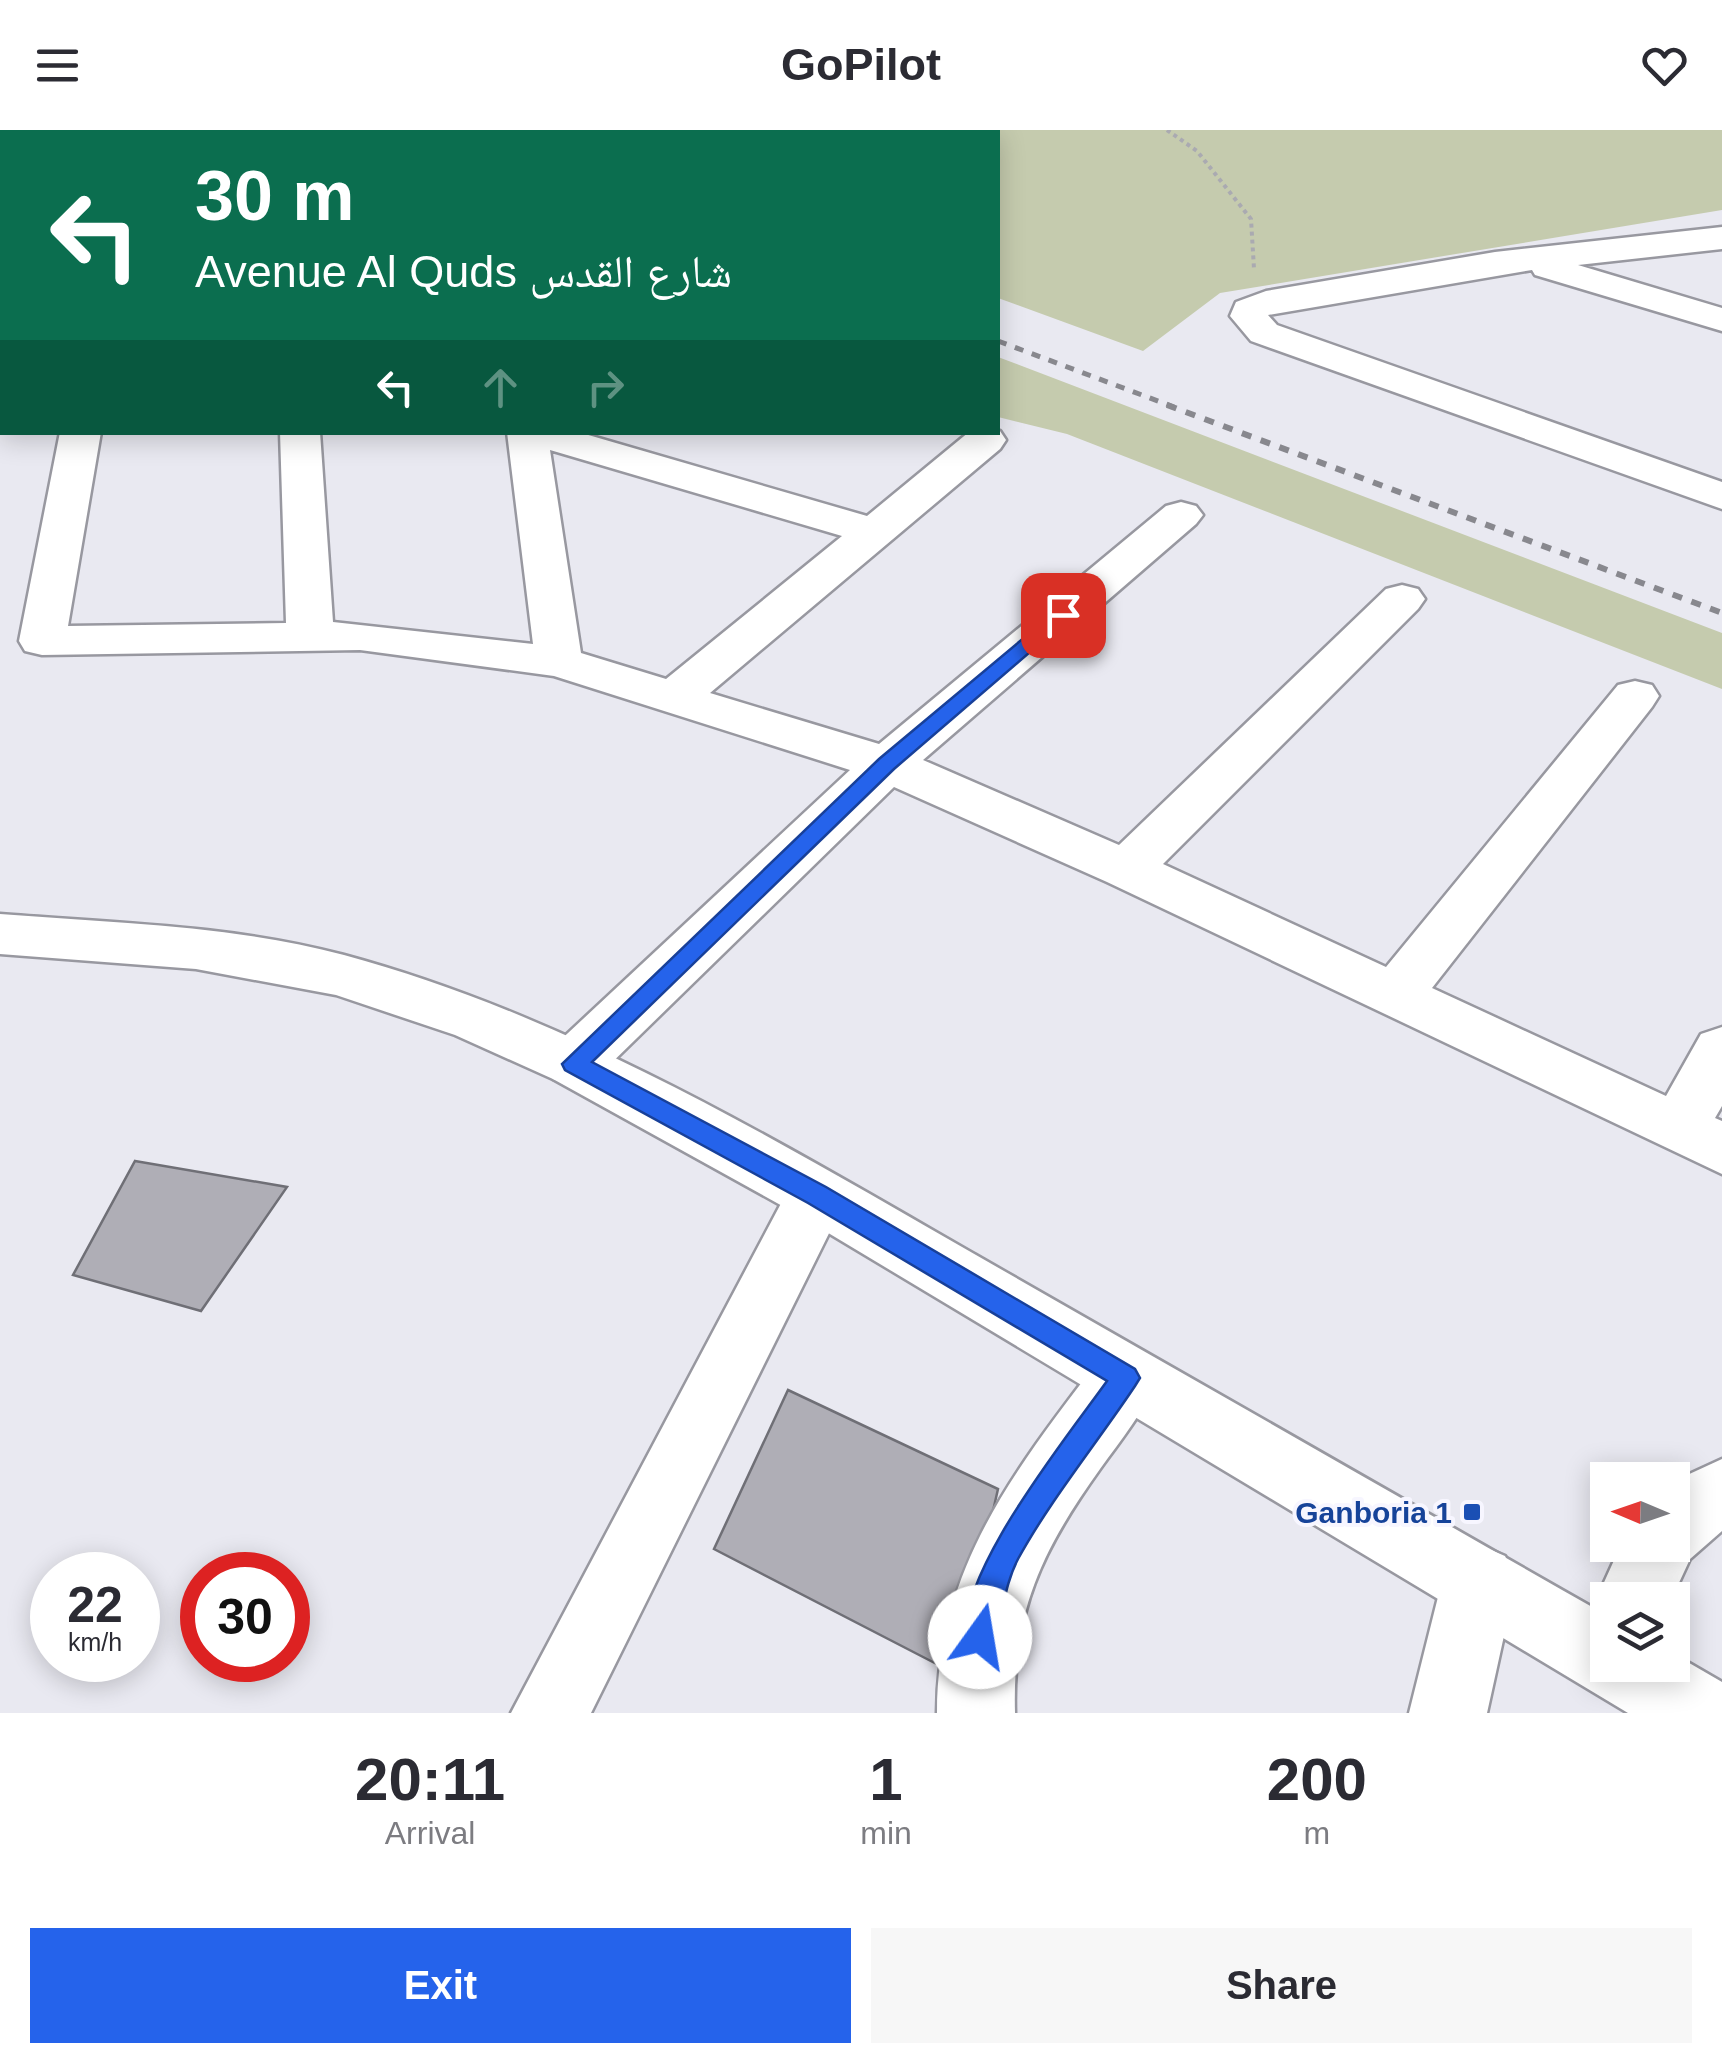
<!DOCTYPE html>
<meta charset="utf-8">
<style>
:root{--surface:#fff;--page:#f7f7f7;--text:#2b2b33;--muted:#7c7c81;--accent:#2563eb}
body{margin:0;font-family:Arial,"Noto Naskh Arabic",sans-serif;background:var(--page);color:var(--text);height:100vh;display:flex;flex-direction:column;font-size:38px;white-space:nowrap}
*{box-sizing:border-box;margin:0}
p{font-size:32px;color:var(--muted)}
.icon{flex:none;width:55px;height:55px;fill:none;stroke:currentColor;stroke-width:2;stroke-linecap:round;stroke-linejoin:round}
.map{position:relative;height:1583px;overflow:hidden}
.sheet{display:flex;flex-direction:column;background:var(--surface);flex:1}
.sheet>*{flex:none}
.guide{position:absolute;left:0px;top:0px;width:1000px;height:305px;box-shadow:0 5px 25px #0003;background:#0b6e4f;color:#fff;overflow:hidden}
.needle{width:65px;rotate:272deg}
.tools{position:absolute;left:1590px;top:1332px;display:grid;gap:20px}
.tools a{display:grid;place-items:center;width:100px;height:100px;border-radius:0px;background:var(--surface);box-shadow:0 5px 25px #0003;font-size:50px}
.speed{position:absolute;left:30px;top:1422px;display:flex;gap:20px;font-size:50px;font-weight:700;text-align:center}
.speed>*{display:grid;place-content:center;width:130px;height:130px;border-radius:50%;background:var(--surface);box-shadow:0 5px 25px #0003;line-height:1}
.speed small{font-size:25px;font-weight:400}
.speed .limit{border:15px solid #d22;background:#fff;color:#111}
.pin{position:absolute;display:grid;place-items:center;width:85px;height:85px;color:#fff;margin:-42px;border-radius:20px;box-shadow:0 5px 15px #0006}
.me{position:absolute;width:110px;margin:-55px;rotate:13deg;stroke-linejoin:round;filter:drop-shadow(0 0 8px #0008)}
.turn{display:flex;align-items:center;gap:35px;height:210px;padding:0 30px;font-size:45px}
.turn .icon{width:130px;height:130px;stroke-width:2.5}
.turn b{display:block;font-size:70px;line-height:85px}
.lanes{display:flex;align-items:center;height:95px;padding:0 30px;background:#0003;justify-content:center;gap:50px;direction:ltr}
.lanes .off{opacity:.35}
.eta{display:flex;justify-content:space-evenly;align-items:center;height:170px;text-align:center}
.eta b{font-size:60px;font-weight:700;line-height:70px}
.button{display:flex;gap:20px;margin-top:auto;padding:20px 30px}
.button a{flex:1;height:115px;border-radius:0px;background:var(--accent);color:#fff;font-size:40px;font-weight:700;line-height:115px;text-align:center}
.button a+a{background:var(--page);color:var(--text)}
header{display:flex;justify-content:space-between;align-items:center;height:130px;padding:0 30px;background:var(--surface);font-size:45px;font-weight:700}
.map>svg:first-child{display:block}
</style>
<header><svg class="icon" aria-label="menu" viewBox="0 0 24 24"><path d="M4 6h16M4 12h16M4 18h16"/></svg>GoPilot<svg class="icon" aria-label="heart" viewBox="0 0 24 24"><path d="M12 20l-8-8c-3-5 5-10 8-4 3-6 11-1 8 4z"/></svg></header>
<div class="map">
<svg width="1722" height="1583" viewBox="0 0 1722 1583">
<rect width="100%" height="100%" fill="#e9e9f1"/>
<!-- green -->
<path fill="#c5cbae" d="M531,0H1722V80L1220,163L1143,221L998,168V2Z
M998,227L1722,503V559L1067,304L998,287Z"/>
<!-- building -->
<path fill="#afaeb6" stroke="#6f6f76" stroke-width="2.5" d="M135,1031L287,1057L201,1181L73,1145Z
M788,1260L998,1359L956,1544L714,1419Z"/>
<g fill="none" stroke-linecap="round" stroke-linejoin="round">
<!-- minor casing -->
<g stroke="#9898a0" stroke-width="5">
<path id="minor" d="M1722,97V119L1578,135L1722,178V201L1535,145L1532,140L1268,185L1277,195L1722,352V379L1251,211L1230,186L1236,172L1266,161L1495,122Z
M1000,301L1006,310L1000,319L710,563L879,614L1166,376L1181,372L1196,376L1203,385L1196,394L923,630L1119,715L1386,459L1402,455L1418,459L1425,469L1418,479L1163,734L1386,837L1618,555L1635,551L1652,555L1659,566L1652,577L1432,858L1666,966L1701,904L1722,897V976L1715,988L1722,991V1044L1107,752L894,657L595,949L574,956L553,949L544,933L553,917L850,640L554,546L360,520L42,525L25,521L19,511L60,302H101L68,496L286,493L280,302H320L333,492L533,514L507,302H578L867,386L969,302ZM550,320L842,406L666,549L581,523Z
M817,1039L839,1047L848,1065L591,1583H511L795,1047Z
M1125,1218L1149,1227L1159,1248C1144,1281 1121,1310 1100,1339C1042,1420 1012,1482 1015,1583H937C937,1436 1017,1338 1101,1227Z
M1479,1415L1505,1426L1516,1451L1487,1583H1409L1442,1451L1453,1426Z"/>
</g>
<!-- major casing -->
<g stroke="#9898a0" stroke-width="5">
<path id="major" d="M0,784C114,793 232,795 344,825C570,886 774,1009 976,1125C1184,1244 1392,1363 1601,1482L1596,1470L1621,1415H1672V1352L1722,1329V1401L1690,1429L1671,1470H1608V1535H1672V1523L1722,1552V1583H1628L795,1083L553,949L455,905L336,865L196,839L0,824Z"/>
</g>
<!-- path -->
<path stroke="#aaaab1" stroke-width="4" stroke-dasharray="4 4" stroke-linecap="butt" d="M1167,0L1197,21L1251,89L1254,139"/>
<!-- minor -->
<use href="#minor" fill="#fff" fill-rule="evenodd"/>
<!-- major -->
<use href="#major" fill="#fff" fill-rule="evenodd"/>
<!-- rail-far1 -->
<path stroke="#88888e" stroke-width="5" stroke-dasharray="9 9" stroke-linecap="butt" d="M417,0L424,2
M998,211L1174,277"/>
<!-- rail -->
<path stroke="#88888e" stroke-width="6" stroke-dasharray="10 10" stroke-linecap="butt" d="M1167,275L1722,483"/>
</g>
<!-- route -->
<path fill="#2563eb" stroke="#184099" stroke-width="2.5" d="M1056,481L1073,485L894,639L592,932L826,1057L1135,1239L1140,1248L1135,1256C1097,1313 1051,1369 1018,1429C1003,1458 1003,1489 991,1518L980,1522L969,1518C944,1458 1071,1302 1107,1251L808,1073L565,940L562,934L879,629Z"/>
<!-- markers -->
<rect fill="#1a4fb4" stroke="#f7f6ff" stroke-width="4" x="1462" y="1372" width="20" height="20" rx="5"/>
<g text-anchor="middle" dominant-baseline="central" stroke-width="8" stroke-linejoin="round" paint-order="stroke">
<!-- near-transit labels -->
<g font-size="30" font-weight="bold" fill="#164399" stroke="#f7f6ff" text-anchor="end">
<text x="1452" y="1382">Ganboria 1</text>
</g>
</g>
</svg>
<div class="tools">
<a><svg class="needle" viewBox="-14 -14 28 28"><path d="M0-13l5 13h-10z" fill="#e53935"/><path d="M0 13l5-13h-10z" fill="#7c7c81"/></svg></a>
<a><svg class="icon" aria-label="layers" viewBox="0 0 24 24"><path d="M12 4l9 5-9 5-9-5zM3 14l9 5 9-5"/></svg></a>
</div>
<div class="speed"><div>22<small>km/h</small></div><div class="limit">30</div></div>
<div class="pin" style="left:1063px;top:485px;background:#d93025"><svg class="icon" aria-label="arrive" viewBox="0 0 24 24"><path d="M6 21V4h12l-3 4 3 4H6"/></svg></div>
<svg class="me" style="left:980px;top:1507px" viewBox="-20 -20 40 40"><circle r="19" fill="#fff"/><path d="M0-13L10 11 0 6-10 11z" fill="#2563eb"/></svg>
<div class="guide">
<div class="turn"><svg class="icon" aria-label="left" viewBox="0 0 24 24"><path d="M17 20v-9H6M10 6l-5 5 5 5"/></svg><div><b>30 m</b>Avenue Al Quds شارع القدس</div></div>
<div class="lanes"><svg class="icon" aria-label="left" viewBox="0 0 24 24"><path d="M17 20v-9H6M10 6l-5 5 5 5"/></svg><svg class="icon off" aria-label="ahead" viewBox="0 0 24 24"><path d="M12 20V5M6 11l6-6 6 6"/></svg><svg class="icon off" aria-label="right" viewBox="0 0 24 24"><path d="M7 20v-9h11M14 6l5 5-5 5"/></svg></div>
</div>
</div>
<section class="sheet">
<div class="eta">
<div><b>20:11</b><p>Arrival</p></div>
<div><b>1</b><p>min</p></div>
<div><b>200</b><p>m</p></div>
</div>
<div class="button"><a>Exit</a><a>Share</a></div>
</section>
